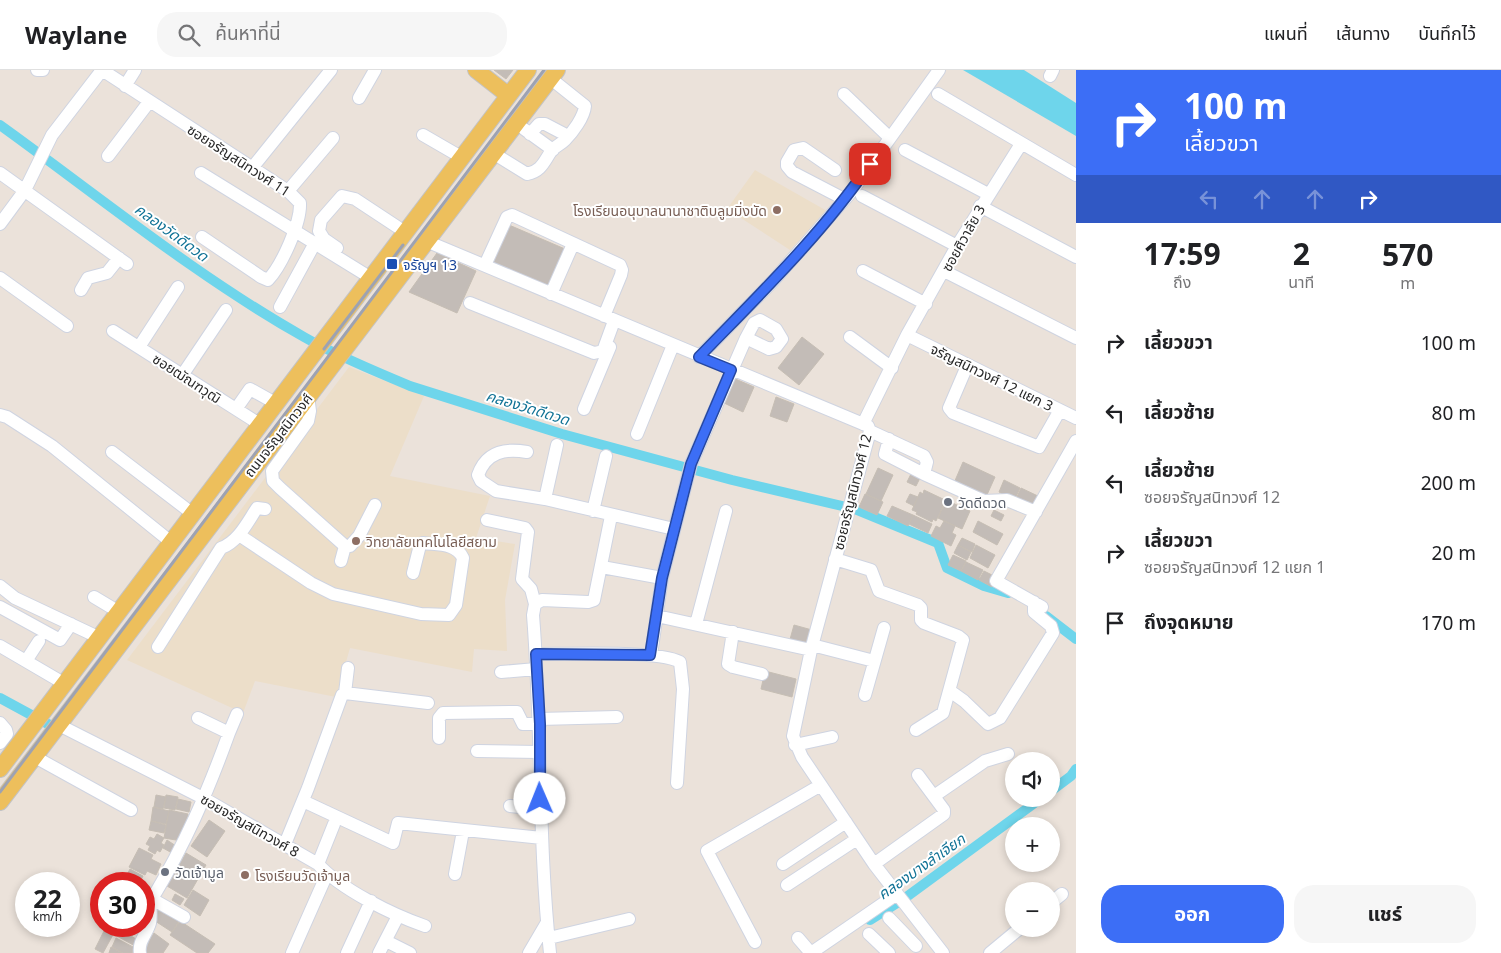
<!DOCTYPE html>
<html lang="th">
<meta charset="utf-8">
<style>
:root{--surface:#fff;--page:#f6f6f6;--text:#202124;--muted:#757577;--line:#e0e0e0;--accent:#3c6ef6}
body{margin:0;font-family:"Noto Sans","Noto Sans Thai",sans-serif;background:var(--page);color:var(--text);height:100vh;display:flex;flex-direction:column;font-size:19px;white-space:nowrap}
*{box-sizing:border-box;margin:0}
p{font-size:16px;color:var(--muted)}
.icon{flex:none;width:28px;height:28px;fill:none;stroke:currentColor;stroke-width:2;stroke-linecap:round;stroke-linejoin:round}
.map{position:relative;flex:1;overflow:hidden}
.sheet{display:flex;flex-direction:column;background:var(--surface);width:425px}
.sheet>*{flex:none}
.hud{background:#3c6ef6;color:#fff;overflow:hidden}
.controls{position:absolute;left:1005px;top:682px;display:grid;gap:10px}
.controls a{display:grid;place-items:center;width:55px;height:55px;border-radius:50%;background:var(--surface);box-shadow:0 2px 8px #0003;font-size:25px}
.speed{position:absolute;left:15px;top:802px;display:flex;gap:10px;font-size:25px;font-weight:700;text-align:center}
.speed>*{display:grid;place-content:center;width:65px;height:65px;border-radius:50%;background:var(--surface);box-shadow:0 2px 8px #0003;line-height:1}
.speed small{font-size:12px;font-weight:400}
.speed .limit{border:8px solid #d22;background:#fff;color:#111}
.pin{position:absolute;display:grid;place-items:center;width:42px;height:42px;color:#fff;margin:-21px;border-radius:10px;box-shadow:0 2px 8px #0006}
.me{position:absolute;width:55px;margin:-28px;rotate:359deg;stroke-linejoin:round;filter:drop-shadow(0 0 4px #0008)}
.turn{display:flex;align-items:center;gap:18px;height:105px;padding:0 25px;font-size:22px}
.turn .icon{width:65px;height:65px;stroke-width:2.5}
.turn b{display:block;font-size:35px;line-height:42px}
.lanes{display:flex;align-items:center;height:48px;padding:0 25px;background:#0003;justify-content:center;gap:25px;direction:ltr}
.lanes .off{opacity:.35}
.eta{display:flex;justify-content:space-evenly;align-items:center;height:85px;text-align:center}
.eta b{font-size:30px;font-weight:700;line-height:35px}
.button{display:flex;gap:10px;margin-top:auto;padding:10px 25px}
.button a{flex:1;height:58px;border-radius:20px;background:var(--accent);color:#fff;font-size:20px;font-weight:700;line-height:58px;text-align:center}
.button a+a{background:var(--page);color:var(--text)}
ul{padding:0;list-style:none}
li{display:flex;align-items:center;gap:15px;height:70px;padding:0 25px}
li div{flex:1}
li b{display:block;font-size:19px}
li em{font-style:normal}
header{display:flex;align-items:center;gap:30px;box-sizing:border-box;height:70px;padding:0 25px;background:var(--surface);border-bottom:1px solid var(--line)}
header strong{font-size:24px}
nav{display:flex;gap:28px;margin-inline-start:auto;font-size:18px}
.search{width:350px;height:45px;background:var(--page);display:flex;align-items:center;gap:12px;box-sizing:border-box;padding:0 18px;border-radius:20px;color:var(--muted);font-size:19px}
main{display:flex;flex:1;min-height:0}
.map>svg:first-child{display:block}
</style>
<header>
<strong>Waylane</strong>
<div class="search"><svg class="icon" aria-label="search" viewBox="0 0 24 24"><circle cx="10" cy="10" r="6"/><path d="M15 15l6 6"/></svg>ค้นหาที่นี่</div>
<nav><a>แผนที่</a><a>เส้นทาง</a><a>บันทึกไว้</a></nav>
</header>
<main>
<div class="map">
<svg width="1076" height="883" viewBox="0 0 1076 883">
<rect width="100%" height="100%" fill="#ebe2da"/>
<!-- education -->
<path fill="#ecdec9" d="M755,100L827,141L790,180L727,139Z
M349,297L424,326L390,406L490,426L476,468L515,474L505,530L507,581L474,579L472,602L350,578L336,627L255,611L243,643L127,590Z"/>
<!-- water -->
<path fill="#6ed5eb" d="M963,0H1024L1076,33V66Z"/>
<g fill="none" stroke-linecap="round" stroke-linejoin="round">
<!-- canal -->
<path stroke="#6ed5eb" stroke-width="10" d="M0,55C100,127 196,206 304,267C337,286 375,301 410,316L562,364L732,410L855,439L938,473L947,498L984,516L1008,523
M1046,546L1076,569
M0,628L59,660
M1051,721L1071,706L1076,699
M870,850L905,828L1040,729"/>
</g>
<!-- building -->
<path fill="#c3bcb7" stroke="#c6beb4" d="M494,0H513L506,9Z
M509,155L565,179L549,217L493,193Z
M437,183L476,201L457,243L409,222Z
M802,267L824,284L799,315L778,298Z
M733,308L754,317L743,342L722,332Z
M776,327L794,334L787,352L770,346Z
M963,392L995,407L986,427L954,413Z
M878,398L893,405L881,431L866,424Z
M911,404L920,408L916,416L907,412Z
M1004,410L1020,418L1015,429L999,422Z
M1021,418L1040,427L1035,438L1016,429Z
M924,420L943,429L942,433L944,434L936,451L933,449L932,452L916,444L917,442L912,440L920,422L923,424Z
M865,424L883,432L877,445L859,437Z
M910,424L918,427L914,436L906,432Z
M946,430L970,441L962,459L938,448Z
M892,436L913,445L908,456L887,446Z
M994,440L1004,445L1001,451L991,446Z
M913,445L932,454L928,463L909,454Z
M944,451L955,456L952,463L956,465L951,476L931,466L936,456L940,458Z
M978,451L1003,464L997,475L973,462Z
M962,468L975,474L972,482L958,475Z
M958,475L971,482L967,490L954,483Z
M976,475L995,485L988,498L970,488Z
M953,485L966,491L961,501L948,495Z
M966,492L983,500L978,510L961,501Z
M984,501L996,507L992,517L979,510Z
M794,555L812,560L807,578L789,573Z
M765,601L796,609L792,627L761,619Z
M156,725L166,727L163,739L154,737Z
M166,725L178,727L175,740L164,738Z
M178,729L191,732L189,742L176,739Z
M153,737L169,741L166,754L151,751Z
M169,740L188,744L182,771L164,768Z
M209,750L225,761L207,787L191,776Z
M151,751L166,755L164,763L149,760Z
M157,764L164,768L161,773L164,775L160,782L157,780L155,784L148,780L150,776L146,774L150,767L154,769Z
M167,770L176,776L172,783L163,778Z
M139,778L153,785L151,789L161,794L156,805L147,801L145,805L129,797Z
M186,783L206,795L187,828L167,816Z
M130,799L143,806L139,814H122Z
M193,820L209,830L200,846L184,835Z
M175,824L184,829L180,835L172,830Z
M159,838L179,851L172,862L152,849Z
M180,851L215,874L208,883H197L170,865Z
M126,856H139L132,866L126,862Z
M106,857L115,861L103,883L95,879Z
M120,860L138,870L135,876L117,866Z
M154,863L169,874L163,883H146L142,880Z
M116,868L135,878L132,883H123L112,877Z
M111,877L122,883H109Z"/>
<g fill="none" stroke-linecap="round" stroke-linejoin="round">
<!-- minor casing -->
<g stroke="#cfd4e1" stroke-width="14">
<path id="minor" d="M37,0H43
M102,0L288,121L300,133C301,153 282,195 268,210L261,207L202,167
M1050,6L1053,0
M125,16L135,0
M844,24L889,67
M938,24L1076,105
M359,28L375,0
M524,59L553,80
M530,64L539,54H545L568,66
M423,65L461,87
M905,80L988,124
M493,83L527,104C542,101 544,91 552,80C556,76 561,74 565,70C573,62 584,47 585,36L550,8
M108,86L149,32
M252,98L331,0
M835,100L803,78L794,80L787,92V96L792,102L844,129
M0,103L127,194
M201,103L371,208
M288,121L333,68
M862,126L957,176
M980,136L1076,187
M0,154L25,120L52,65L102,0
M426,171L868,356L870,361L811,580L793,666L802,687L874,794L943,883
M337,178L324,169L319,161L321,150L342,126L355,129L405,162
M485,195L507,147L512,145L620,195L622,200L621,205L604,246
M863,201L926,234
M944,201L1076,268
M0,208L67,256
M81,220L88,208L107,203L119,188
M551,224L573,174
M470,233L594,283L603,281L614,251
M280,237L315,173
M113,261L261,355
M907,265L1076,348
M850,267L892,298
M139,277L178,217
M699,287L774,210L852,121L939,0
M967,296L949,338L953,343L1039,377L1060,340
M183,304L226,240
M308,326L310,341L308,351L272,401L273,411L280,418L345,476L341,491
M236,339L250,319L277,334
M584,339L610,277
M0,345L7,347L52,376L171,472
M863,354L907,265L957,176L1021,74
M870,361L924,386L927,392L924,404L984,431L1007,430L1036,442
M637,364L673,275
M889,369L885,384L924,404
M112,382L193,444
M527,382C505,378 486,382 478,405L481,411L496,421L545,429L674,459
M545,429L557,375
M593,441L606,386
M487,450L525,458L528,462L522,509L531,519L535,534
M239,465L311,513L333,524L421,544L449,545L456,535L463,488C456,473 438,475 423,473L420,475L413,503
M345,476H350L359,466L375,435
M835,489L871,500L879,521L918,535L921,538V550L924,553L958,566L963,570L943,643L916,660
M602,497L662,508
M0,516L15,528L100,568
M94,527L119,542
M0,537L60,570L71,554
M1042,537L996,511L1076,371
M657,546L811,580
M696,554L726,441
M733,562L728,594L733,597L762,604
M812,575L874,591
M0,576L65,614
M158,577L221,478C238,472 247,453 257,438L265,439
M536,584C564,584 659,580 680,592L683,619L677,713
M651,585L662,508L691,394L746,268L754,253L760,250L776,259L782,269L776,277L769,279L746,268
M26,591L39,571
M501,602L536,599
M950,621L964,631L988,654L1000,648L1053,563L1051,556L1034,542V532
M345,623L348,598
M865,625L884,558
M539,649L617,647
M0,653L6,660L7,664L0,673
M59,655L205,729L318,794C340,819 393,845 425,856
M229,663L237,644
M439,668V648L443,643L517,642L523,654H540
M795,675L832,667
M477,681L539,682
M35,687L131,740
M934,726L985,691L1008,684
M303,731L393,773L398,753L542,768
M510,736L540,739
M285,774L308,718L342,625L345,623L428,633
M318,794L334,754
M783,794L846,752
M874,794L944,744V740L918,705
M455,804L463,761
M787,815L857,769
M1051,833L1062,824
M184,847L152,829C185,774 207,724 229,663L198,648
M889,848L916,876
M869,864L889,883
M549,868L629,849
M798,868L810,882
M386,871L410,883
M755,872L707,781L821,715
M140,883C138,871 147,864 150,853C152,844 149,837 152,829
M292,883L327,804
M347,883L371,831
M379,883L398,846
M529,883L546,854
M550,883C538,771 542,658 533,545L535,534L542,530L588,532L594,530L611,446
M811,883L897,824
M990,883L1019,859"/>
</g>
<!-- major casing -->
<g stroke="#c3c3c3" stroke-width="18">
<path id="major" d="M476,0L508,25
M0,699L528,0
M0,732L557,0"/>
</g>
<!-- minor -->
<use href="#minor" stroke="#fff" stroke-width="12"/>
<!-- major -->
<use href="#major" stroke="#edbf5c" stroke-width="16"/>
<!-- rail -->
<path stroke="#9da2b2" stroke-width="3" d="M324,279L403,175
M0,722L544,0"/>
</g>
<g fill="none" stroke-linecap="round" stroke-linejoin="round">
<!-- route casing -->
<g stroke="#2748a0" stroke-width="12">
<path id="route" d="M540,729V654L536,584L650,585L662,508L691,394L731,300L699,287C759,225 822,164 870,94"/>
</g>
<!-- route -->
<use href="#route" stroke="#3c6ef6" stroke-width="9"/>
</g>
<!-- markers -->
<g fill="#8d6e63" stroke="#fff" stroke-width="2">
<circle cx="777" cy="140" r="5"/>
<circle cx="356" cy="471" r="5"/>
<circle cx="245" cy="805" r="5"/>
</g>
<rect fill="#1a4fb4" stroke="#fff" stroke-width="2" x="386" y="188" width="12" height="12" rx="2.5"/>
<g fill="#6b7280" stroke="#fff" stroke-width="2">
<circle cx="948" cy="432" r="5"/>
<circle cx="165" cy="802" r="5"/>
</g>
<g text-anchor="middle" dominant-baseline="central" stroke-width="4" stroke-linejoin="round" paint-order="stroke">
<!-- street labels -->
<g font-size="14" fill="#282828" stroke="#fff">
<text transform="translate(239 90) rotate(33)">ซอยจรัญสนิทวงศ์ 11</text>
<text transform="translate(963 168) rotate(-61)">ซอยศิวาลัย 3</text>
<text transform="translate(992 307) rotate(26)">จรัญสนิทวงศ์ 12 แยก 3</text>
<text transform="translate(187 308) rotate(33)">ซอยฒัณฑวุฒิ</text>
<text transform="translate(278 365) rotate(-52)">ถนนจรัญสนิทวงศ์</text>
<text transform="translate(852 422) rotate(-76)">ซอยจรัญสนิทวงศ์ 12</text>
<text transform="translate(250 755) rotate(30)">ซอยจรัญสนิทวงศ์ 8</text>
</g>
<!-- education labels -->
<g font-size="14" fill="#785e54" stroke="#fff" text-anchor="start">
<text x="767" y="140" text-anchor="end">โรงเรียนอนุบาลนานาชาติบลูมมิ่งบัด</text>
<text x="366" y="471">วิทยาลัยเทคโนโลยีสยาม</text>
<text x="255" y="805">โรงเรียนวัดเจ้ามูล</text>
</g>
<!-- transit labels -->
<g font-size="14" fill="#164399" stroke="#fff" text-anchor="start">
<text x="403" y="194">จรัญฯ 13</text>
</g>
<!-- worship labels -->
<g font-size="14" fill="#5b616d" stroke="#fff" text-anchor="start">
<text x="958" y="432">วัดดีดวด</text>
<text x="175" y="802">วัดเจ้ามูล</text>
</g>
<!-- water labels -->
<g font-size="15" font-style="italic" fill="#107295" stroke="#fff">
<text transform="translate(172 162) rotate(36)">คลองวัดดีดวด</text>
<text transform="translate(528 337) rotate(17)">คลองวัดดีดวด</text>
<text transform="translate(921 796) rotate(-35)">คลองบางลำเจียก</text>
</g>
</g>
</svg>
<div class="controls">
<a><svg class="icon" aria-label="sound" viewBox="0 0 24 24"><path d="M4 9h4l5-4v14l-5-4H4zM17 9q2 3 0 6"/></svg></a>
<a>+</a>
<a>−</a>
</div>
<div class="speed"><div>22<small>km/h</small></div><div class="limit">30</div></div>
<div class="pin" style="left:870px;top:94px;background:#d93025"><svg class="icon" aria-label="arrive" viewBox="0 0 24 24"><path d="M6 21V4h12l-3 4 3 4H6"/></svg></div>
<svg class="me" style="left:540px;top:729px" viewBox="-20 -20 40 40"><circle r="19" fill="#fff"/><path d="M0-13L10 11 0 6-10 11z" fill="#3c6ef6"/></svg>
</div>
<section class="sheet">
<div class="hud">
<div class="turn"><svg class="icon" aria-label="right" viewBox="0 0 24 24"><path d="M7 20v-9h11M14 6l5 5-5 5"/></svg><div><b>100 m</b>เลี้ยวขวา</div></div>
<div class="lanes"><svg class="icon off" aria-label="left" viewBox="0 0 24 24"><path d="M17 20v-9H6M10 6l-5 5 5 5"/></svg><svg class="icon off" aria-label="ahead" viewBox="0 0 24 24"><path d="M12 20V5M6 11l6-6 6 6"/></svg><svg class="icon off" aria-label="ahead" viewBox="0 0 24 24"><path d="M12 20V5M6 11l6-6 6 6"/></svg><svg class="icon" aria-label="right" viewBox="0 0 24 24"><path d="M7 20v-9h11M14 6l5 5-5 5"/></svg></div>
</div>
<div class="eta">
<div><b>17:59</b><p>ถึง</p></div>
<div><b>2</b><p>นาที</p></div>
<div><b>570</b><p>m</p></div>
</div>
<ul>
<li><svg class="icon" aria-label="right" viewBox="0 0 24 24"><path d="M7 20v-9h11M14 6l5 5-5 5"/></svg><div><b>เลี้ยวขวา</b></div><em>100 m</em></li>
<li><svg class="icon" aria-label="left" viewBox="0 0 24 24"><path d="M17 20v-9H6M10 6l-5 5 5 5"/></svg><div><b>เลี้ยวซ้าย</b></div><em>80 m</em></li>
<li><svg class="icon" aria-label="left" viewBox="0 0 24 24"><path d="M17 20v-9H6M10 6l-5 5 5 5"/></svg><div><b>เลี้ยวซ้าย</b><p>ซอยจรัญสนิทวงศ์ 12</p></div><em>200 m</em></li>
<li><svg class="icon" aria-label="right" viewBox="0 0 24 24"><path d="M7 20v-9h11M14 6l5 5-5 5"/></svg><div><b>เลี้ยวขวา</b><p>ซอยจรัญสนิทวงศ์ 12 แยก 1</p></div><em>20 m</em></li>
<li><svg class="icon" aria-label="arrive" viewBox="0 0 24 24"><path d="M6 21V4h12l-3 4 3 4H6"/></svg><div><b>ถึงจุดหมาย</b></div><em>170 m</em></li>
</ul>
<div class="button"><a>ออก</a><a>แชร์</a></div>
</section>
</main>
